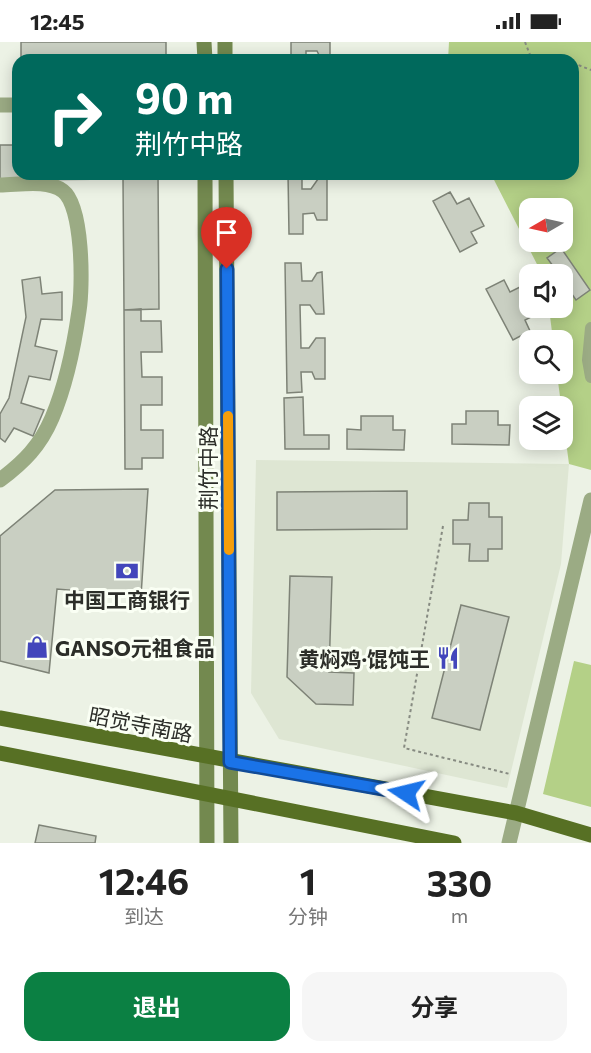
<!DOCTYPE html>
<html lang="zh">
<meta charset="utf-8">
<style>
:root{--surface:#fff;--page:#f6f6f6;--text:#222;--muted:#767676;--accent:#0b8043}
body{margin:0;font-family:Commissioner,"Noto Sans SC",sans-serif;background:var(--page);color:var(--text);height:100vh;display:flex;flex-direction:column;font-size:22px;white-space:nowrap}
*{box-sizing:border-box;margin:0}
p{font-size:20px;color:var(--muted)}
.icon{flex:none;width:33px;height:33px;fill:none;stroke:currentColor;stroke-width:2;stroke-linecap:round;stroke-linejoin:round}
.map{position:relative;height:801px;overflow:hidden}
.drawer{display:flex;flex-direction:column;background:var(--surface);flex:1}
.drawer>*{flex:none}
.hud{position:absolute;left:12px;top:12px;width:567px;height:126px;border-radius:18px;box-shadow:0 3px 15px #0003;background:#00695c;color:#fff;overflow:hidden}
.needle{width:39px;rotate:261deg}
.buttons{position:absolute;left:519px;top:156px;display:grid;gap:12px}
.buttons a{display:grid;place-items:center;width:54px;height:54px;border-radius:12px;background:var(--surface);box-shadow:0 3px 15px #0003;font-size:30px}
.pin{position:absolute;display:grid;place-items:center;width:51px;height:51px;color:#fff;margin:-62px -26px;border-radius:50% 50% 50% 0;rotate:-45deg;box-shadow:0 0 6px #0007}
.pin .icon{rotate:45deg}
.me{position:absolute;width:66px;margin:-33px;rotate:280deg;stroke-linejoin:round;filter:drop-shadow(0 0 4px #0008)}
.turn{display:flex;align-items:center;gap:21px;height:126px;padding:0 24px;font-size:27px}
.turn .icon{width:78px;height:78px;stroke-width:2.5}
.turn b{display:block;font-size:42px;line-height:51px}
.eta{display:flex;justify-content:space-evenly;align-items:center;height:102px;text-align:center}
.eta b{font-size:36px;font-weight:700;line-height:42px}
.button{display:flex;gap:12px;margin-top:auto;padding:12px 24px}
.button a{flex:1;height:69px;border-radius:18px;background:var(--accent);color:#fff;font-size:24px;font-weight:700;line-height:69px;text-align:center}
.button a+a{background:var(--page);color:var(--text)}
.status{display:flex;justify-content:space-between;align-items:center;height:42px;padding:0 30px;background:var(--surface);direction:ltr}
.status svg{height:16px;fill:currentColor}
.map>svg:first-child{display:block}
</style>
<div class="status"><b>12:45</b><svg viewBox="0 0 49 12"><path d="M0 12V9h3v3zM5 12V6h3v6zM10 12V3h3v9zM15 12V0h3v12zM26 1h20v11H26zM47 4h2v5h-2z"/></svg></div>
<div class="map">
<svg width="591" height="801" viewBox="0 0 591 801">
<rect width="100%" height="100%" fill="#ecf2e5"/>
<!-- built -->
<path fill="#dee6d3" d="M256,418L569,422L561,522L507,746L279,697L251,651Z"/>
<!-- green -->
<path fill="#b4d087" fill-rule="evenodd" d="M449,0H591V428L569,422L557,332H562V298H553L549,266H562V232H542L491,132H573V18H448ZM530,166H562V200H530Z
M574,619L591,623V765L543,752Z"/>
<!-- building -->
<path fill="#c9cfc2" stroke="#7e8377" stroke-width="1.5" d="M21,0H166V18H21Z
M291,0H330V16L320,15L317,9H306V18H291Z
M0,103H18V132H158L159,267L124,268L123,137L0,138Z
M288,132H302V147H311L318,137H327V178H317L314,171L303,172V192H289Z
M450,150L457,162L469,156L484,184L471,190L477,201L460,210L433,159Z
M561,206L590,248L576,258L562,238V232H559L547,216Z
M285,221H301L302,239H312L317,231L322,230L324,272H316L310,263H300L301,306H309L316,296H325V337H315L312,330H301L302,350L287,351Z
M40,235L42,252L62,250V278L41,277L35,304L57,309L50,338L29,334L21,361L44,368L33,394L14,386L5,400L0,396V372L9,356L26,275L22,238Z
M504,238L510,250L522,244L530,258V266H534L537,272L525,278L530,289L513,298L486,247Z
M141,267V279H161L162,310H141L142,335H162V363H141V388H163V416H142V427H125L124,268Z
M303,355L304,393H329V407H285L284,356Z
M466,369H498V383H510L509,403L452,402V382H466Z
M361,374H393V388H405L404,408L347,407V387L361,388Z
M148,447L141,554L57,547L49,631L0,619V494L55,448Z
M407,449V487L277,488V450Z
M469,461H489V475H502V507H488V519H469L470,502H453V478H468Z
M290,534L332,535L329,630L354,631L353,663L316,662L287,635Z
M461,563L509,575L480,688L432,676Z
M39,783L96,794L95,801H35Z"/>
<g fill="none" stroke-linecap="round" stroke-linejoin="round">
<!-- path -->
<path stroke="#868a81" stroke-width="2" stroke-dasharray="3 3" stroke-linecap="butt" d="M525,0L532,18
M557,18H558
M573,21L591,28
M443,484L404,706L510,732"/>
<!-- pedestrian -->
<path stroke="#9bab84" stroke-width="12" d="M591,286L588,318L591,335"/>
<!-- minor -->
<path stroke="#9bab84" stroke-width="15" d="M0,63H18
M0,143C19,143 47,137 63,149C83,164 83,244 79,269C74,304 66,343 52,376C40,404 24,420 0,438
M509,801L591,458"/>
<!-- secondary -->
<path stroke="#73894f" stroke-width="15" d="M204,0L205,18
M225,0V18
M205,132L207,801
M226,132L231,801"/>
<!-- primary -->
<path stroke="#577024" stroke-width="15" d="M0,676L516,771L591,793
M0,711L454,801"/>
</g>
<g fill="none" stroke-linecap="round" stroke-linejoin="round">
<!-- route casing -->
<g stroke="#114b97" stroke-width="15">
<path id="route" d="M227,227L230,720L406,751"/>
</g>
<!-- route -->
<use href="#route" stroke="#1a73e8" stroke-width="10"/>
<!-- slow -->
<path stroke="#f59e0b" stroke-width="10" d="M228,374L229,508"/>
</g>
<!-- icons -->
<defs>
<g id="bank-bare" transform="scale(1.8)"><path d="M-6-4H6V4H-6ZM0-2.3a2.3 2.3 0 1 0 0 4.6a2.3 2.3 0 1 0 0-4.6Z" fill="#4246bb" stroke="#fafff4" stroke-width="2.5" paint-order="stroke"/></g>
<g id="shop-bare" transform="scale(1.8)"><path d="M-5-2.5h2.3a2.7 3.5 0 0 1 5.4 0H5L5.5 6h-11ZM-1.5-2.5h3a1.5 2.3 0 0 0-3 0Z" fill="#4246bb" stroke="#fafff4" stroke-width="2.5" paint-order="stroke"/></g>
<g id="restaurant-bare" transform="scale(1.8)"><path d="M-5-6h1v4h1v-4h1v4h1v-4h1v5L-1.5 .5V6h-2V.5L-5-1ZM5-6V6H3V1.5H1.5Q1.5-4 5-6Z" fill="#4246bb" stroke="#fafff4" stroke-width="2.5" paint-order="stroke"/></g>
</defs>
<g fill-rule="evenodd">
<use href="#bank-bare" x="127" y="529"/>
<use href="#shop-bare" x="37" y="605"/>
<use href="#restaurant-bare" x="448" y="616"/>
</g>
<g text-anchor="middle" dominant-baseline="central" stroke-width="6" stroke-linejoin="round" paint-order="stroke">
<!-- street labels -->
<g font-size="21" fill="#2c2e29" stroke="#fafff4">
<text transform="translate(207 426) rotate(-90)">荆竹中路</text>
<text transform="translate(141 682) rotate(11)">昭觉寺南路</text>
</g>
<!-- poi labels -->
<g font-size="21" font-weight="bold" fill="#2c2e29" stroke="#fafff4">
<text x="127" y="557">中国工商银行</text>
<text x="55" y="605" text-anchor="start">GANSO元祖食品</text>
<text x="430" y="616" text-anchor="end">黄焖鸡·馄饨王</text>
</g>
</g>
</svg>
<div class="buttons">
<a><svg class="needle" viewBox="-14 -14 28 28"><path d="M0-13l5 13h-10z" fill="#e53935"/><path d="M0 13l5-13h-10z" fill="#767676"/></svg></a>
<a><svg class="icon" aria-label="sound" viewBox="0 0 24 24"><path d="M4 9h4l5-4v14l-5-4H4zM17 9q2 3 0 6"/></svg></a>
<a><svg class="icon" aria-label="search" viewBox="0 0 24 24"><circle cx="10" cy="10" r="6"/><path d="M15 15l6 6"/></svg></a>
<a><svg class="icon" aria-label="layers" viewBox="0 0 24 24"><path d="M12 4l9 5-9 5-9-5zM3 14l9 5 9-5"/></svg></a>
</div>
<div class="pin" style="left:227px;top:227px;background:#d93025"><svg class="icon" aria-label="arrive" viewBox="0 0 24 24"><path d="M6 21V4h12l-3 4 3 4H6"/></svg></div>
<svg class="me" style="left:406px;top:751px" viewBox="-20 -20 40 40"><path d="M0-17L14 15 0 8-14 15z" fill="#1a73e8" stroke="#fff" stroke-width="4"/></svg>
<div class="hud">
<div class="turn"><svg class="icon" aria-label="right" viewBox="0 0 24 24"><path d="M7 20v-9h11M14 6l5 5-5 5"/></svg><div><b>90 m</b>荆竹中路</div></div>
</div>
</div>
<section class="drawer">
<div class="eta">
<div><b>12:46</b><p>到达</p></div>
<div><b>1</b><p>分钟</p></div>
<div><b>330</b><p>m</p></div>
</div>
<div class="button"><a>退出</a><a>分享</a></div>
</section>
